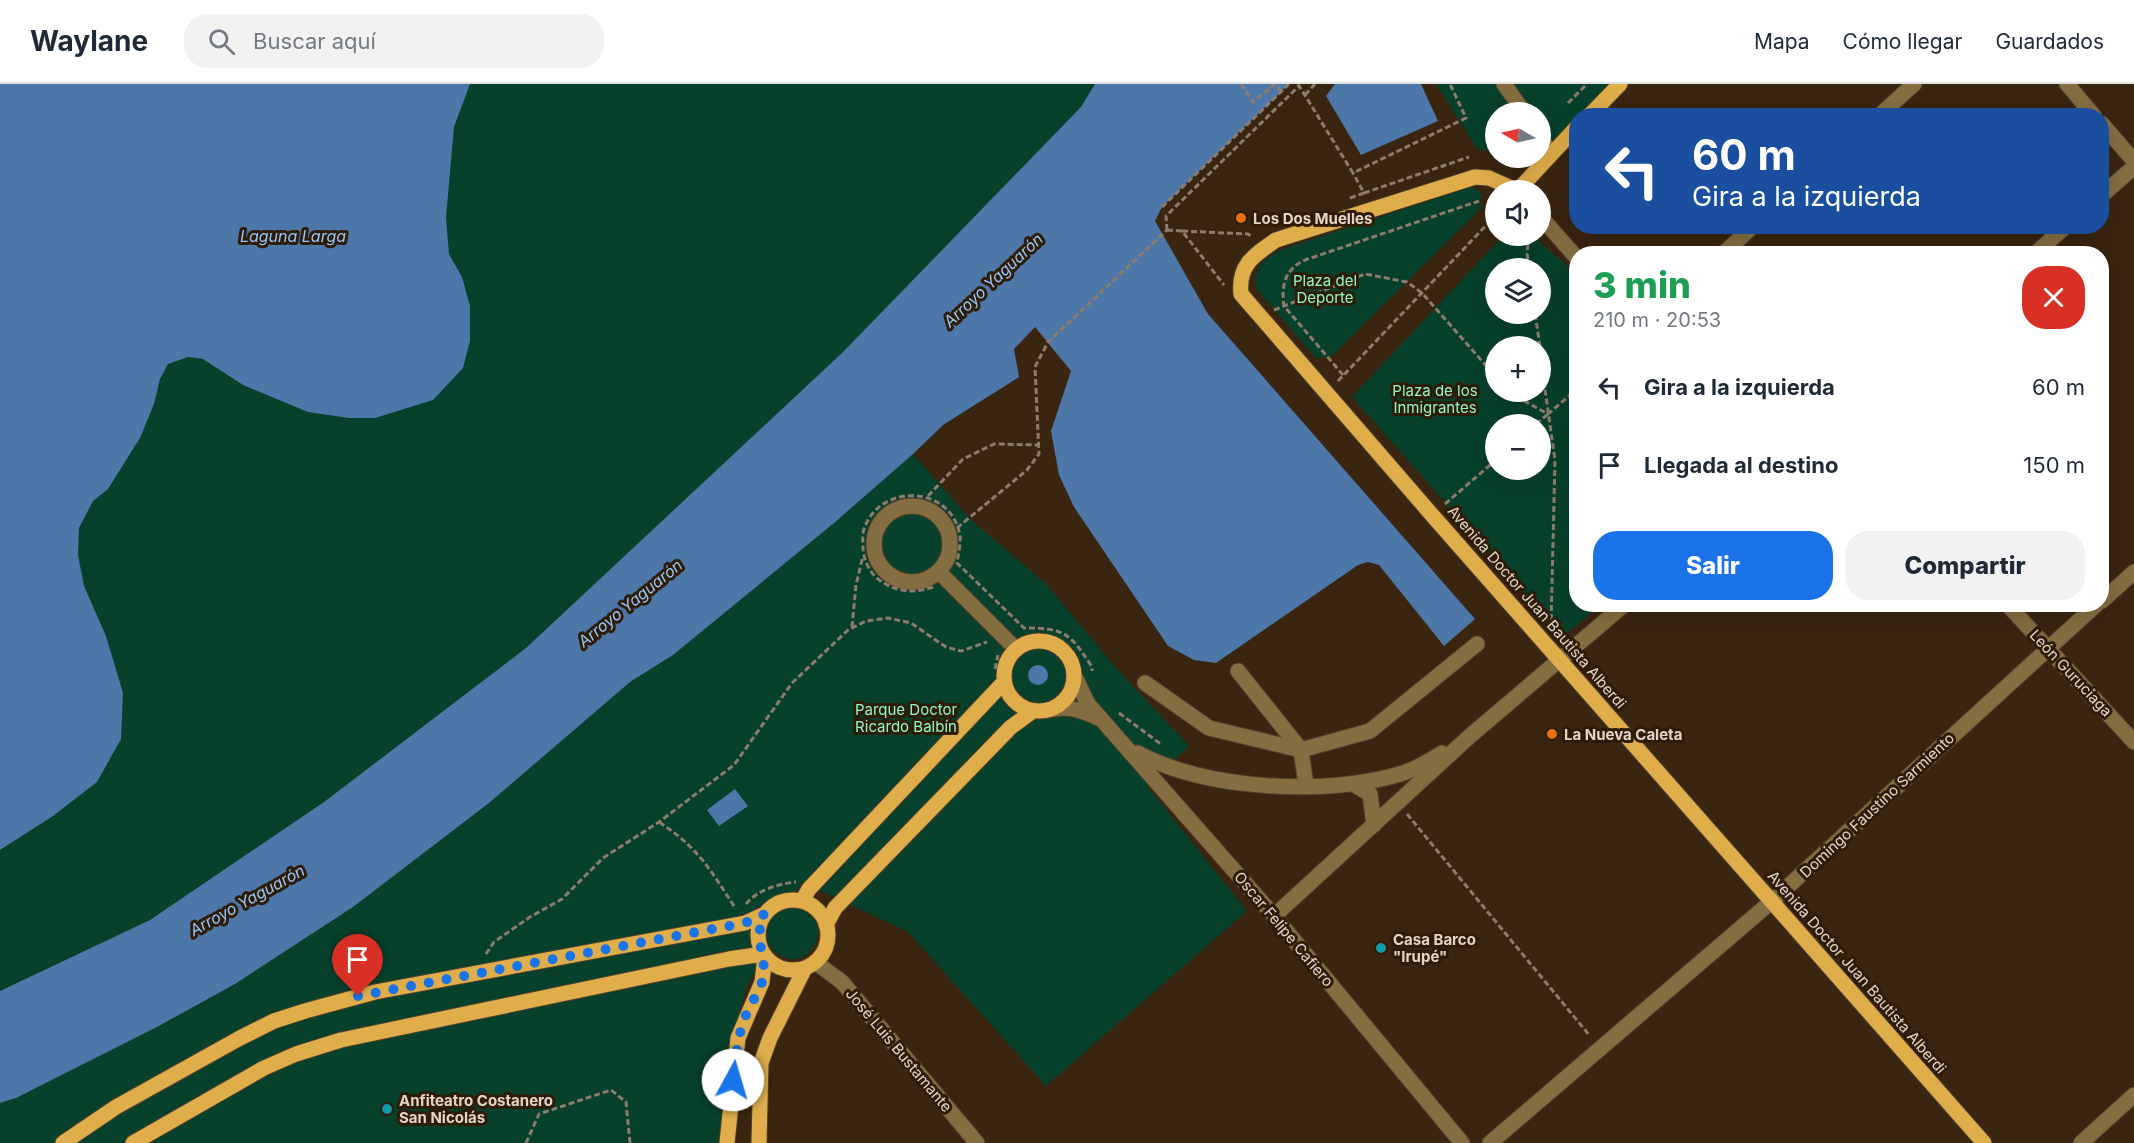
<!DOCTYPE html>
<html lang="es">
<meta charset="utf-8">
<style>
:root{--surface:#fff;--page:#f2f2f3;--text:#1f2937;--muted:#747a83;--line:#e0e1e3;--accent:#1a73e8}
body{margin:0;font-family:Inter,sans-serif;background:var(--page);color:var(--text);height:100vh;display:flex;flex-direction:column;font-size:22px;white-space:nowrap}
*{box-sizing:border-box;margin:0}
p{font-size:20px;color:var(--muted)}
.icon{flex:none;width:33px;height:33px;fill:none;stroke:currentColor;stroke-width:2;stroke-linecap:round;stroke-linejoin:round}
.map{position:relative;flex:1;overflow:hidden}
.side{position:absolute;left:1569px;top:162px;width:540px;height:366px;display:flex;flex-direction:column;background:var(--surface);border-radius:24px;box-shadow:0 6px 24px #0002}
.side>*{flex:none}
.top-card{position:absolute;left:1569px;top:24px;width:540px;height:126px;border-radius:24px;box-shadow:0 6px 24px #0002;background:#1a4fa0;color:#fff;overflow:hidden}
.needle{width:39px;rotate:279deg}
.fabs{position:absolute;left:1485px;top:18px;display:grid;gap:12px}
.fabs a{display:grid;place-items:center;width:66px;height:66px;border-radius:50%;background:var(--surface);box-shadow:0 6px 24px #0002;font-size:30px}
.pin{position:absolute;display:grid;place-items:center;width:51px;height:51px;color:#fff;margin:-62px -26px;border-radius:50% 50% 50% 0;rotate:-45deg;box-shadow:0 0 6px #0007}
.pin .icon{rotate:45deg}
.me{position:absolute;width:66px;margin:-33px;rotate:6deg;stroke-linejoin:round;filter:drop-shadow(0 0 4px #0008)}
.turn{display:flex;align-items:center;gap:21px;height:126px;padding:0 24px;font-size:27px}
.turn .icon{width:78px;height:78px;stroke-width:2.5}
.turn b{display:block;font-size:42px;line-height:51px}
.round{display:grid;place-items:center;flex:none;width:63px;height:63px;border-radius:24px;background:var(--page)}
.overview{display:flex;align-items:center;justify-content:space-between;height:102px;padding:0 24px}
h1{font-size:36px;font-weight:800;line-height:45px;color:#1e9e55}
.action{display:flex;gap:12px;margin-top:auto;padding:12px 24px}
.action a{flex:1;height:69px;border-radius:24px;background:var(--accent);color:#fff;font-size:24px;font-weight:800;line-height:69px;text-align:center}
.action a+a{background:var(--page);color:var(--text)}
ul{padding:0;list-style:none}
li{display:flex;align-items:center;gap:18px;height:78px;padding:0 24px}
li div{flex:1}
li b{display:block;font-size:22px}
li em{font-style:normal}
header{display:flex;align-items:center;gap:36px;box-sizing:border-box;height:84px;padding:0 30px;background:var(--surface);border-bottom:2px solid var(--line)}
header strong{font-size:28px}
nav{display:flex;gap:33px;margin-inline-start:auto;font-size:21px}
.search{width:420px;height:54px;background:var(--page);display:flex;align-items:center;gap:15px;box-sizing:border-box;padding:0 21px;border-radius:24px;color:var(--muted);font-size:22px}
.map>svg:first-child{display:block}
</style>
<header>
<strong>Waylane</strong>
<div class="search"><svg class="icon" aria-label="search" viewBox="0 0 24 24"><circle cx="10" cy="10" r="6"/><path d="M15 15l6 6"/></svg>Buscar aquí</div>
<nav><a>Mapa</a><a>Cómo llegar</a><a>Guardados</a></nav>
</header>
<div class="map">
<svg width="2134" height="1059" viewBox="0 0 2134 1059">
<rect width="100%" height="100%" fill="#392510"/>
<!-- green -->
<path fill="#07402b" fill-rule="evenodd" d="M470,0H1095L1081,23L843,268L526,564L324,718L150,836L0,907V766L53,732L123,609L106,552L84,502L78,471L79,444L93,417L108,405L154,320L160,295L168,280L188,273L203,275L243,301L308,328L349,334H375L462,193L449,170L446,133L454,43Z
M1436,0H1610L1580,31L1576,32V35L1541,72L1540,28H1496L1495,68L1477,65Z
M1471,103L1479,106L1482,112L1480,125L1332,272L1316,274L1257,206C1252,184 1263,176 1280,166Z
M1503,152H1532L1576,189V520L1602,521L1563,552L1352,313ZM1496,184H1540V230H1496ZM1496,262H1540V308H1496ZM1496,340H1540V386H1496Z
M913,370L971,436L1045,499L1117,585L1189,662L1147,702L1247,827L1046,1002L908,848L802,798L789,823C845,824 809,908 768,861L746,904L736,942L731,966L719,1059H0V1019L16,1014L157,943L235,900L353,823L489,719L630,598L673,571L834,439Z"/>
<!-- water -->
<path fill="#4c77a8" d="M0,0H470L454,43L446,133L449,170L462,193L470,222V257L463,284L433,316L375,334H349L308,328L279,316L243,301L203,275L188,273L168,280L160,295L154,320L140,354L108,405L93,417L79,444L78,471L84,502L106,552L123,609L121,655L97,698L53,732L0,766Z
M1095,0H1289L1162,123L1155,137L1208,230L1475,535L1444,562L1379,481L1368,478L1358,481L1216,579L1194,576L1168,562L1074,423L1059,391L1051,347L1071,287L1035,243L1014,265L1019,293L943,341L913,370L834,439L673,571L630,598L489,719L353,823L235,900L157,943L16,1014L0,1019V907L150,836L324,718L526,564L843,268L1081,23Z
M1335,0H1421L1438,37L1361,71L1326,12Z
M1028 591a10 10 0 1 1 20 0a10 10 0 1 1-20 0Z
M735,705L748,722L719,742L707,726Z"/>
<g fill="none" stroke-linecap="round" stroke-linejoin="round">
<!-- minor casing -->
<g stroke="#54412d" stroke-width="17">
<path id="minor" d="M1504,0L1524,28
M2067,0L2094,32
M1879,32L1914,0
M2102,40L2134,77
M1540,53L1551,69
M2102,111L2134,83
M1540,132L1576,173
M1723,170L1753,142
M2035,170L2066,142
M874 460a38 38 0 1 1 76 0a38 38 0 1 1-76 0Z
M939,488L1016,565
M2102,517L2134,488
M2007,520L2134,658
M1074,591L1088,620L1274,832L1462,1059
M1145,599L1209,644L1301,666L1238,587
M1050,626C1065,621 1084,627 1098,634
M1138,669C1205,706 1327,712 1400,690C1415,686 1429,677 1442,669
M1353,700L1370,710L1374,741
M1306,701L1301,666L1370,647L1477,560
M1274,832L1470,652L1625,520
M815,878L842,898L977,1059
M1490,1059L1771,818L2097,520
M2081,1059L2134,1011"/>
</g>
<!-- major casing -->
<g stroke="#54412d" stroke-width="17">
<path id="major" d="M1589,32L1620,0
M1516,106L1489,94L1475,93L1276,156C1253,172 1238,181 1241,210L1432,431L1984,1059
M1518,106L1576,44
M1004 592a35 35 0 1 1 70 0a35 35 0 1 1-70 0Z
M758 851a35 35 0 1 1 70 0a35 35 0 1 1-70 0Z
M802,817L809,805L1004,598
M826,841L835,824L1011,643L1033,627
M63,1059L116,1023L240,954L274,937L305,927L375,908L745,839L765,830
M133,1059L264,984L296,970L341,956L729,875L763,870
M727,1059L738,954L762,898L765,872
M759,1059L761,979L770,954L805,884"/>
</g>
<!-- path -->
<path stroke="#8c7c6b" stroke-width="3" stroke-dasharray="6 3" stroke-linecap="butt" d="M1241,0L1253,18L1275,0L1282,8
M1298,0L1353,89L1466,34L1450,0
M1305,11L1315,0
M1568,19L1587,0
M1364,109L1469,73
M1350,114L1364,109L1353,89
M1162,123L1289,0
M1167,146L1166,132L1299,2
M1167,146L1182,147L1224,201
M1182,147L1248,150L1252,153
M1529,184L1527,169L1529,152
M1274,226L1365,190L1407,198L1422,209L1496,293
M1535,230L1540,262
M1540,270L1555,376L1551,541
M1343,291L1284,222C1281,201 1285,185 1305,176L1479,117
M1338,297L1496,131
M1508,308L1548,330L1576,306
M1536,340L1548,330
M928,412L963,375L994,360L1038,361
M1445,420L1496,376
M957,444L1027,386L1039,370L1035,283L1048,258L1167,146
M933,503C912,510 896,508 878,495C869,488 863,474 863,463C863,457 862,450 864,445C880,398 952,401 960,452C961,460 958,471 957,479L1024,544C1065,544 1070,549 1092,583V587
M852,543L856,501L863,472
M995,585L998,571
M1119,629L1162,661
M1407,730L1590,952
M659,738C699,764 711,787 736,825
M746,820C757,806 778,800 796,798
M486,870L494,858L530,833L562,815L603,774L659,738L734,681L792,599L848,546L866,537L888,534L911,539L946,563L961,567L987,558
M526,1059L539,1030L611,1006L626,1018L630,1059"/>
<!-- minor -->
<use href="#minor" stroke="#846d41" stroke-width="15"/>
<!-- major -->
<use href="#major" stroke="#dfae4b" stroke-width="15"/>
</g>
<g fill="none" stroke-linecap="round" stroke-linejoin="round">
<!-- route -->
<path stroke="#1a73e8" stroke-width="10" stroke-dasharray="0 18" d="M358,912L745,839L765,830C751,856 769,871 762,898C759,909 750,920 746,931C737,953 736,973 733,996"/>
</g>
<!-- markers -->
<g fill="#e8710a" stroke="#2e1c06" stroke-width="2">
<circle cx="1241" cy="134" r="6"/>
<circle cx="1552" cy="650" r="6"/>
</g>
<g fill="#0f9aa8" stroke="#2e1c06" stroke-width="2">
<circle cx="1381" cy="864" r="6"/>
<circle cx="387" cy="1025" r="6"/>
</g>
<g text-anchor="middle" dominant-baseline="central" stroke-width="6" stroke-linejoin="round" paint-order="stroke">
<!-- poi labels -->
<g font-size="15" font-weight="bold" fill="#e2d5c8" stroke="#2e1c06" text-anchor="start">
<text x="1253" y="134">Los Dos Muelles</text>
<text x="1564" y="650">La Nueva Caleta</text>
<text x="1393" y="855">Casa Barco<tspan x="1393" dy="17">"Irupé"</tspan></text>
<text x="399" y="1016">Anfiteatro Costanero<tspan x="399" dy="17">San Nicolás</tspan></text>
</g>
<!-- park labels -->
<g font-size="15" fill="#8ff8c7" stroke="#2e1c06">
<text x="1325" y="196">Plaza del<tspan x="1325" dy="17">Deporte</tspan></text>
<text x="1435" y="306">Plaza de los<tspan x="1435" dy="17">Inmigrantes</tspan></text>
<text x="906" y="625">Parque Doctor<tspan x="906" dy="17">Ricardo Balbín</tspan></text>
</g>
<!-- street labels -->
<g font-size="15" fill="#e2d5c8" stroke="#2e1c06">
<text transform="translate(1537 523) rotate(49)">Avenida Doctor Juan Bautista Alberdi</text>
<text transform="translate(2071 589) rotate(47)">León Guruciaga</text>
<text transform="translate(1877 721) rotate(-43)">Domingo Faustino Sarmiento</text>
<text transform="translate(1284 845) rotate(50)">Oscar Felipe Cafiero</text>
<text transform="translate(1857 888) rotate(49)">Avenida Doctor Juan Bautista Alberdi</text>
<text transform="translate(899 966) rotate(50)">José Luis Bustamante</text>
</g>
<!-- water labels -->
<g font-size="16" font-style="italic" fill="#95c6ff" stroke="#2e1c06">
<text x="293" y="152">Laguna Larga</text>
<text transform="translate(993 196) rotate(-43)">Arroyo Yaguarón</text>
<text transform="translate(630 519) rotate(-39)">Arroyo Yaguarón</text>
<text transform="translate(247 816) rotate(-29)">Arroyo Yaguarón</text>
</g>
</g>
</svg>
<div class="fabs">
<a><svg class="needle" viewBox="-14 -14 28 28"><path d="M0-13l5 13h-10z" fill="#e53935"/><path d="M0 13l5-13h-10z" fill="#747a83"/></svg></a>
<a><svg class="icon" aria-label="sound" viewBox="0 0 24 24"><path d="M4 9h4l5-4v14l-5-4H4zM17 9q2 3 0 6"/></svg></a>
<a><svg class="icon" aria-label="layers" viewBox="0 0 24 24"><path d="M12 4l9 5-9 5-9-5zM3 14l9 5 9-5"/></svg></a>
<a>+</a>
<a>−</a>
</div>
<div class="pin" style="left:358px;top:912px;background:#d93025"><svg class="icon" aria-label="arrive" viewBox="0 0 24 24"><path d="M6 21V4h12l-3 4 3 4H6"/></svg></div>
<svg class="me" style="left:733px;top:996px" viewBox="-20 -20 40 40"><circle r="19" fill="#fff"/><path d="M0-13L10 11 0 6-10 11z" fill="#1a73e8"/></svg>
<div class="top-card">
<div class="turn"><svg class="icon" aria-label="left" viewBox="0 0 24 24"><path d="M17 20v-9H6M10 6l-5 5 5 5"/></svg><div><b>60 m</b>Gira a la izquierda</div></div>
</div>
<section class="side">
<div class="overview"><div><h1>3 min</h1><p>210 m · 20:53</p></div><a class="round" style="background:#d93025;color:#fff"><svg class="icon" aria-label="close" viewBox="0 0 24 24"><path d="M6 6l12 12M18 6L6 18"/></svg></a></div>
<ul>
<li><svg class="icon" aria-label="left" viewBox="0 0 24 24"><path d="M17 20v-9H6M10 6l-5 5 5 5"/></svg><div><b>Gira a la izquierda</b></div><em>60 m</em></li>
<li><svg class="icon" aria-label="arrive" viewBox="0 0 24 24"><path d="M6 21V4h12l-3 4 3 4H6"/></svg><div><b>Llegada al destino</b></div><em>150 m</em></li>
</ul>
<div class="action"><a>Salir</a><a>Compartir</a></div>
</section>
</div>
